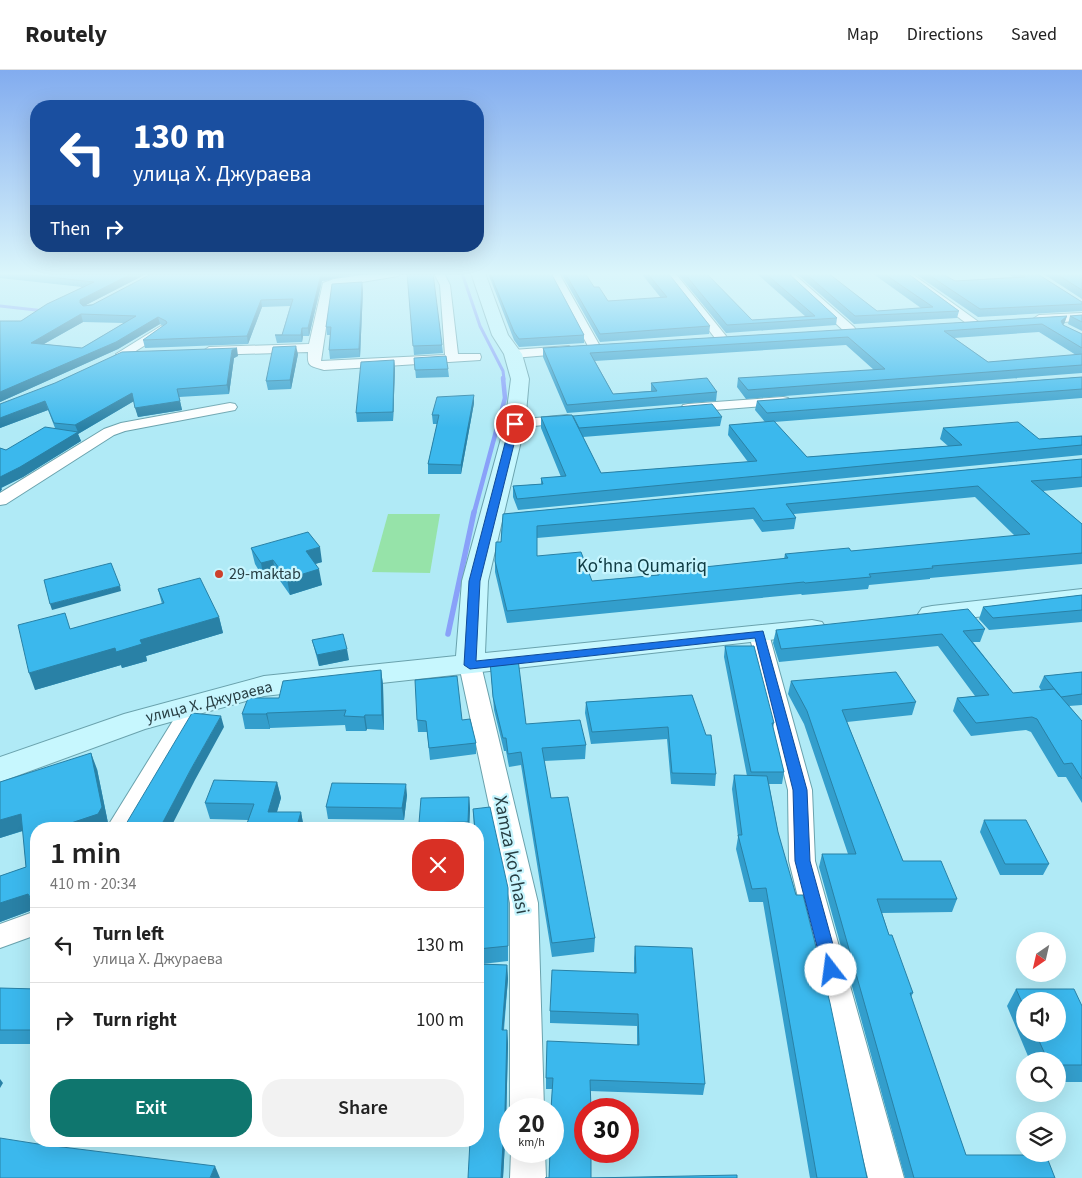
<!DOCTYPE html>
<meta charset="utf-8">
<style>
:root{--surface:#fff;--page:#f2f2f2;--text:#222;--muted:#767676;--line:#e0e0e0;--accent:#0f766e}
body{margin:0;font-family:"Source Sans 3",sans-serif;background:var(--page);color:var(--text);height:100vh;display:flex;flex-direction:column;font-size:19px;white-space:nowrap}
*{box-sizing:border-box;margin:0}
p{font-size:16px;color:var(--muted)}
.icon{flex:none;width:28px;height:28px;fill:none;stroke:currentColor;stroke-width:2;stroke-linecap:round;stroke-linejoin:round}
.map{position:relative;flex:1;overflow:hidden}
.panel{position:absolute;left:30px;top:752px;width:454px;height:325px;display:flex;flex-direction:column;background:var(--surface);border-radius:20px;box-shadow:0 5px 20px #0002}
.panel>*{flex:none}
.banner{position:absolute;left:30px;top:30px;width:454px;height:152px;border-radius:20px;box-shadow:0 5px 20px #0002;background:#1a4fa0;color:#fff;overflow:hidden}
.needle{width:32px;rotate:214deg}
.buttons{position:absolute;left:1016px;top:862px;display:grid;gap:10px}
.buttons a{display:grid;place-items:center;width:50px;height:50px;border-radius:50%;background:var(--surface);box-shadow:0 5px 20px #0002;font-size:25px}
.speed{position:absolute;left:499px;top:1028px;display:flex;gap:10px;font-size:25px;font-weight:700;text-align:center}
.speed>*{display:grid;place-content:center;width:65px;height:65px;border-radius:50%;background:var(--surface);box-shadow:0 5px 20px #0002;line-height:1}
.speed small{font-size:12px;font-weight:400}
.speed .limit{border:8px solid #d22;background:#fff;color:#111}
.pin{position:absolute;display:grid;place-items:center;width:42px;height:42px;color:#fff;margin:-21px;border:2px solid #fff;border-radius:50%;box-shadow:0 1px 5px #0007}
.me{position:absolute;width:55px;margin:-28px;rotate:345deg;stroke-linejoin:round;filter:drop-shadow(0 0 4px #0008)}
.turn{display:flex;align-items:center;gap:18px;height:105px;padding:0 20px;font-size:22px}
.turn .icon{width:65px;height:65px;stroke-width:2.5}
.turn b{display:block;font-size:35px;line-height:42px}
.then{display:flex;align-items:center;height:48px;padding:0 20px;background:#0003;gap:10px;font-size:19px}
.round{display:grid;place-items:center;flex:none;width:52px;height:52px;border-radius:20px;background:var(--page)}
.head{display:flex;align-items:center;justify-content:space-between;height:85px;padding:0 20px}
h1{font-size:30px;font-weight:600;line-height:38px}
.action{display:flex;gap:10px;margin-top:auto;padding:10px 20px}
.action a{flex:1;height:58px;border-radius:20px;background:var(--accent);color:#fff;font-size:20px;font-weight:600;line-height:58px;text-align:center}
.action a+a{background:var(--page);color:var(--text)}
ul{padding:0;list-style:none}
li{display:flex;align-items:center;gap:15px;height:75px;padding:0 20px;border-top:1px solid var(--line)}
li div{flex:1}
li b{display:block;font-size:19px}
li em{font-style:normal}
header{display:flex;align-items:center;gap:30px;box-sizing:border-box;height:70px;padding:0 25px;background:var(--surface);border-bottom:1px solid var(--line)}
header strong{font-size:24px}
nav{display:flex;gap:28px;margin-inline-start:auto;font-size:18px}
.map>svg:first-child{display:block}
</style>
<header>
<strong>Routely</strong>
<nav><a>Map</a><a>Directions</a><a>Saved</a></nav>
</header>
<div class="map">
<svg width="1082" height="1108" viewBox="0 0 1082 1108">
<rect width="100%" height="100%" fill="#b0eaf6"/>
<!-- green -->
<path fill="#96e3a9" d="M388,444H440L430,503L372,502Z"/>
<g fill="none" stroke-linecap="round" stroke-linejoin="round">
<!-- stream-far2 -->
<path stroke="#89a1f9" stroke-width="3" d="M462,203L480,256L503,301L504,309
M325,210L375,203
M0,236L45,241"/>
<!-- stream-far1 -->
<path stroke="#89a1f9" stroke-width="4.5" d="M474,443L505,328L503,308"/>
<!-- stream -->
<path stroke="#89a1f9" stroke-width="5.5" d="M448,564L474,442"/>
<!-- street casing -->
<g stroke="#6aa2ad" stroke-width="2">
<path id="street" d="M377,203H403L398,206L332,217L321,291L445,285L440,215L434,203H444L450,215L458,284H480L481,287L480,290L324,300C310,296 307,297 308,282L209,285L203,281L209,277L309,274L323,213L334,209Z
M549,203H559L601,278L599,281L595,282L589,278Z
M665,203H675L726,266L728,269L726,272H718Z
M782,203H793L854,257L856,260L854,263H846Z
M899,203H911L980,253L978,256H970Z
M1082,243V251L1039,253L1033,249L1039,245Z
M161,256L167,260L165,263L126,287H118L116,284Z
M569,276L575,280L573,283L513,288L507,284L513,280Z
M783,327L788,328L790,331L788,334L688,342L683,341L681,338L683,335L688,334Z
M230,333L235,334L237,337L235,340L125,361L114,365L6,434L0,435V423L104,359L121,353Z
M567,345L572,346L574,349L572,352L515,358L510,357L508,354L510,351L515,350Z
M759,558L766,560L769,564L812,720L815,791L904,1108H868L789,791L788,720L749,564L752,560Z
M470,588L477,590L481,595L538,833L544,1039H510V833L459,595L463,590Z
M195,626L203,628L206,633L132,759H106L187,628Z
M36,841V865L0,878V854Z
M511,1081H545L546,1108H510Z"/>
</g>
<!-- secondary casing -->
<g stroke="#6aa2ad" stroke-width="2">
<path id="secondary" d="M471,203H485L508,265L522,284L529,309L525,354L488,511L485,583L812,550L822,552L826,558L822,564L264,626L145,659L0,712V687L124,644L264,606L456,586L462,511L505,354L511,309L504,284L492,265Z
M1082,519V535L932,552L922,550L918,544L922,538L932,536Z"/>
</g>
<!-- street -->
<use href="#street" fill="#fff" fill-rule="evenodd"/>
<!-- secondary -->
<use href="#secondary" fill="#c7f7fe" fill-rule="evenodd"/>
</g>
<!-- wall -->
<path fill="#339ecc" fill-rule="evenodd" d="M0,203H148L86,235L350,205L322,211L309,266H303L302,272L277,273L275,265H282L290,236L262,237L248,274L145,278L143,270L163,256L160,254L118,279L0,332V251H21L82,217L0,208ZM83,252L124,253L82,278L44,274Z
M407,203L442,275L443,283L414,285Z
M488,203H551L584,265V273L519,277L514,270Z
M561,203H585L594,217L608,231L661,228L641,203H668L710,256L709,264L600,272Z
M677,203H706L752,250L806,247L756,203H788L837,248L836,255L726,263Z
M796,203H828L877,241L921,238L872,203H907L959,241L957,248L854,254Z
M914,203H941L955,211L1013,207L1006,203H1036L1082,232V241L978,247Z
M1042,203H1082V229Z
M363,220L360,287L330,289L329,280L330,265H327L326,257Z
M1082,245V261L1068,254L1070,246Z
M1067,246L1064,254L1063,255L1082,264V303L746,329L737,317L738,308L874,300L846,275L595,291L613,324L651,321V313L717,322L716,331L567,343L543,287V278ZM1039,262L1076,285L988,292L954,268Z
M298,284L291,319L268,320L266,311Z
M238,286L234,288L229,324L179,327L182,340L138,347L134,331L78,364L81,371L23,407L1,418L2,419L0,422V378L6,380L55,358L48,340L0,358V334Z
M414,288L448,299L449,307L416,308Z
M394,290L395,299L393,351L357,352L356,343Z
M1082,307V328L774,352L807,387L948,376L940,369L943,358L1039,369L1082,366V385L518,440L513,427V416L541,414V408L561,407L541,358V347L573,346L722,347L720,356L583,367L601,403L748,392L728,365L729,355L765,352L755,340L757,331Z
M474,333L461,404H428V394L437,354H433L432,345Z
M1082,389V417L1043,421L1082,454V494L930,508V509L869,515L868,519L802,525L801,524L507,553L495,502V491L501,472L503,444ZM975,427L1015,466L851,481L785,484L784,489L658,502L657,505L592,511L537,486V468L753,449L762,462L794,459L796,448L794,444Z
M251,478L322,492L315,494L322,515L290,525L276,505L264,509L255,494Z
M158,519L219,547L223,563L146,586L147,591L122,598L121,595L35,620L71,559L162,534Z
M1082,525V552L989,560L979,549L983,537Z
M985,559L980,572H973L1013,623L1041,620L1039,617L1044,606L1082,602V635L1069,636L1082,651V733L1066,707H1058L1031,662L1026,660L971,666L953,641L957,628L975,626L938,576L779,592L773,573L776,560Z
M312,570L349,590L319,596Z
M725,576L774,653L773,658L784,702L782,714H769L778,762L867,1108H810L763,832H749L736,779L738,767L732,719L734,705L747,706L724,587Z
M490,591L526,654L586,675L585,689L544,691L551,728L595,868L594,882L552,887L521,695L509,697L506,681H504L494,640Z
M381,600L383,615L384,660L367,659L366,661H346L345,655L270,658V659H245L242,644L279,628Z
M791,611L916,632L912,645L847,652L903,791L957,829L952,842L882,843L889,865L913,923L911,927L966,1085L1055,1108H905L819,797L822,784H848L804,654L788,624Z
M692,625L716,704L715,716L671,714L667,669L591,674L585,643L586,632Z
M417,650H462L476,673V684L430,690L427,662H418Z
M97,699L108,753L105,759H36V840L35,839L0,852V806L26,797L23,761L0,768V712Z
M277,712L281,728L277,742H301L304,759L248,750L210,749L205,733Z
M407,725L404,750L328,749L326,737Z
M469,727L470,739L469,759H419V753Z
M473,739L508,833V891L482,894L507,895L508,909L504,960H507L508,974L506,1054L503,1108H468L478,1071V833H482L478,787V759H474Z
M984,750L1049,794L1043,805H1000L980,762Z
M635,876L705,1014L703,1025L590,1021L591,1108H737H549L552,1019H546V1008L637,975V956L550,953V941L634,903V888Z
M0,918L36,919V974H0Z
M1016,919L1082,936V1012H1058V991H1030L1007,936ZM1025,931L1058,964H1025Z"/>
<!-- shaded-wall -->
<path fill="#2981a6" d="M133,203H148L82,237L80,233V230Z
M328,203H353L350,205L322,211L309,266L308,258L321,204Z
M362,212L363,220L360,287L359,279Z
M261,230L262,237L248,274L247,266Z
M81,244L83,252L33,280L31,273Z
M1067,246L1064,254L1058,259L1061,251Z
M158,247L160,254L118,279L0,332V322Z
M302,258L303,266L302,272L301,265Z
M296,276L298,284L291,319L290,310Z
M237,278L238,286L234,288L229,324L227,315L232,280Z
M394,290L395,299L393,351V342Z
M132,323L134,331L78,364L81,371L23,407L1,418L2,419L0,422V407L78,362L75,355Z
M474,325V333L461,404V395Z
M45,331L48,340L0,358V348Z
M180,331L182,340L138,347L135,338Z
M320,477L322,492L308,496L306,481Z
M273,490L276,505L264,509L261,493Z
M319,499L322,515L290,525L287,509Z
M120,516L121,521L52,540L50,534Z
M219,547L223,563L146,586L147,591L122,598L121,595L35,620L29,603L140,570Z
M347,579L349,590L319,596L317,585Z
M381,600L383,615L384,660L382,645Z
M267,643L270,658V659L266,644Z
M365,645L367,659L366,661L364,647Z
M221,646L224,657L195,710L170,759H159L191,699Z
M91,683L97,699L108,753L105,759H53Z
M277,712L281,728L272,758L268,742Z
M406,714L407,725L404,750L402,738Z
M469,727L470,739L469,759L468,752Z
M301,742L304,759H296Z
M21,744L28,759L0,768V750Z
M28,824L35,839L0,852V833Z
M36,825V839L30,827Z
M507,895L508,909L502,974V960Z
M507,960L508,974L506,1054L503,1108H501Z
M0,1009L3,1013L0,1018Z
M215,1096L220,1108H210Z"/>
<!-- building -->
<path fill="#3bb8ed" stroke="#2981a6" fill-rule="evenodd" d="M12,203H133L80,230V233L83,236L92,235L153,203H328L321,204L308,258H302L301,265H275H282L293,229L261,230L247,266L143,270L167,253L166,251L158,247L116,272L0,322V251H21L47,234L94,212ZM81,244L136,246L82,278L31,273Z
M407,203H433L442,275L413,276Z
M490,203H551L584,265L519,269L514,262Z
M565,203H585L594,217H599L608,231L667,227L647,203H668L710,256L600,264Z
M684,203H706L752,250L815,246L765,203H788L837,248L727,255Z
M805,203H828L877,241L933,237L883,203H907L959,241L855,246Z
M926,203H941L955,211L1025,207L1019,203H1036L1082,232V234L980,239Z
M1055,203H1082V220Z
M362,212L359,279L329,280L331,257H326L332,214Z
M1082,245V252L1070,246Z
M1067,246L1061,251L1063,255L1082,264V278L1042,254L944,261L988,292L1082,284V295L748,320L738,308L885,299L848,267L590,283L613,324L657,321L651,313L707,308L717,322L567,335L543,278Z
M296,276L290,310L266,311L273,277Z
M237,278L232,280L227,315L177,319L180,331L135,338L132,323L75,355L54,353L45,331L0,348V334L55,313L122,282Z
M446,286L448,299L415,300L414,288Z
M394,290L393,342L356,343L361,292Z
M1082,307V319L767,343L757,331Z
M474,325L461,395L428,394L439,345H432L437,327Z
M712,334L722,347L579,358L573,346Z
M572,345L601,403L757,391L729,355L774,351L807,387L962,375L943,358L1018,352L1039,369L1082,366V375L517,429L513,416L543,414L541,408L566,406L541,347Z
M45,357L78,362L20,397L0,407V378L6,380Z
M1082,389V407L1031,411L1082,454V483L932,496L933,498L869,504L871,507L805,513L804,512L507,541L495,491L496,472H501L503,444ZM978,416L1030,464L851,481L849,478L785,484L788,488L658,502L659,505L592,511L581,482L537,486V456L754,438L763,451L796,448L786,434Z
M308,462L320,477L306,481L319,499L287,509L273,490L261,493L251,478Z
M111,493L120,516L50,534L44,510Z
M200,508L219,547L140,570L142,574L116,582L115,578L29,603L18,555L65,543L70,559L164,533L158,519Z
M1082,525V540L993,548L983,537Z
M968,539L985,559L963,561L1013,623L1054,619L1082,651V709L1072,693L1064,694L1037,649L1032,647L976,653L957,628L989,625L942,564L781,579L776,560Z
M343,564L347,579L317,585L312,570Z
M725,576H754L774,653H772L784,702H751Z
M518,589L526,654L580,650L586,675L542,678L551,728L568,727L595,868L552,873L521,682L508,684L506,668H503L493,627L490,591Z
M381,600L382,645H365L364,647L344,646L346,640L267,643L266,644H242L248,628H279L283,611Z
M896,602L916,632L842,640L903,791H941L957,829H877L889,865H892L913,923H910L966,1085H1046L1055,1108H914L822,784H856L807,641L791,611Z
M1082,602V624L1061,627L1044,606Z
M457,606L462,650L470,649L476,673L429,678L426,651L417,650L415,610Z
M692,625L706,665H711L716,704L672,703L668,657L592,662L586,632Z
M192,643L221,646L191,699L163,752L159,759H123Z
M91,683L102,737L98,744L53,759H36V825L30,827L28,824L0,833V806L26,797L21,744L0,750V712Z
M734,705L767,706L778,762L796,825H803L830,933L867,1108H817L766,818L752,819L738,765H742Z
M214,710L277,712L268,742H301L296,759H245L254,734L205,733Z
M332,713L406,714L402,738L326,737Z
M469,727L468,752L419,753L421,728Z
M490,737L508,818V876L478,879V833H483L478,781V759H475L473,739Z
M984,750H1026L1049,794H1005Z
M635,876L692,878L705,1014L590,1010L591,1039H585V1081H591V1108L737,1105V1108H545H549L550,1081H552V1039H551L553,1008H546L547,971L639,975L638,944L550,941L552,900L636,903Z
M478,894L507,895L502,960H507L505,1040L501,1108H468L470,1071H478Z
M0,918L36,919V960H0Z
M1016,919H1074L1082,936V995H1058V991H1048L1036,964H1058V931H1025V939Z
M0,1068L38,1074L215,1096L210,1108H0Z"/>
<!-- sky -->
<linearGradient id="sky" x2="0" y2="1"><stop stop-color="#82acef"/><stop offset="0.57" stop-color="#dbf6fb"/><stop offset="1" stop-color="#dbf6fb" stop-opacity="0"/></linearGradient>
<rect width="1082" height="358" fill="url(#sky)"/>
<!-- route -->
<path fill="#1a73e8" stroke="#114b97" d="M515,351L519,354L480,511L476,591L763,561L807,720L810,791L840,900L837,905L831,907L825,905L823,900L795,791L793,720L755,568L470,599L464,595L469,511L510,354Z"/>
<!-- markers -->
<circle fill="#cd412c" stroke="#c7f5fe" stroke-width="2" cx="219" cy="504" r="5"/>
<g text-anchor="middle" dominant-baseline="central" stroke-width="4.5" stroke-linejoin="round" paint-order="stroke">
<!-- poi labels -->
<g font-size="16" fill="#273e43" stroke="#c7f5fe" text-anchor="start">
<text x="229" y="504">29-maktab</text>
</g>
<!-- street labels -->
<g font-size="16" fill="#273e43" stroke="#c7f5fe">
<text transform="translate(209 632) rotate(-14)">улица Х. Джураева</text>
</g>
<!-- quarter labels -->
<g font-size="19" fill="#0f3b43" stroke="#c7f5fe">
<text x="642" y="496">Koʻhna Qumariq</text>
</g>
<!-- near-street labels -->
<g font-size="19" fill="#273e43" stroke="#c7f5fe">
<text transform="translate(511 785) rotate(79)">Xamza ko'chasi</text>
</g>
</g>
</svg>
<div class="buttons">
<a><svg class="needle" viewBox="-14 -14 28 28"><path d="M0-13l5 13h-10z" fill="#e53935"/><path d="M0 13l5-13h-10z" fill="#767676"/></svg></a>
<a><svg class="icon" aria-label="sound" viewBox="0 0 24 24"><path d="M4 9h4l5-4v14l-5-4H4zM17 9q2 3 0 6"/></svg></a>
<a><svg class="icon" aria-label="search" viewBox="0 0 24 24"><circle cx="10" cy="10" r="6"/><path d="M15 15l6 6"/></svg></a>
<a><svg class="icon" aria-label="layers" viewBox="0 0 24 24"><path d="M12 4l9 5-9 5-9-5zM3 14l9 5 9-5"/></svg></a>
</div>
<div class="speed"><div>20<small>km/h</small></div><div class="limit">30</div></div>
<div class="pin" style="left:515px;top:354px;background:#d93025"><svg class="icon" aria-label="arrive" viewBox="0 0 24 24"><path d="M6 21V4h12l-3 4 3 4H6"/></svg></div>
<svg class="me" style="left:831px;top:900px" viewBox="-20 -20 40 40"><circle r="19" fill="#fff"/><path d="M0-13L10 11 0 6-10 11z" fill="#1a73e8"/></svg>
<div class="banner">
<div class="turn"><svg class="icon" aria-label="left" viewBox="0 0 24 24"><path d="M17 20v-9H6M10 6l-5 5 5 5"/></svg><div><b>130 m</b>улица Х. Джураева</div></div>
<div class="then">Then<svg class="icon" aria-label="right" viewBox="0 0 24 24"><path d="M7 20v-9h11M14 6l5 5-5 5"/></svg></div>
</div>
<section class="panel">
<div class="head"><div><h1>1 min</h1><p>410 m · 20:34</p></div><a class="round" style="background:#d93025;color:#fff"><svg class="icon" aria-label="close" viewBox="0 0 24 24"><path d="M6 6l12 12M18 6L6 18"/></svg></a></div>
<ul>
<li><svg class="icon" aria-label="left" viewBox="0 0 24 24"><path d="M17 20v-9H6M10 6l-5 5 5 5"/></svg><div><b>Turn left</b><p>улица Х. Джураева</p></div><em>130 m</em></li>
<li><svg class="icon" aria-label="right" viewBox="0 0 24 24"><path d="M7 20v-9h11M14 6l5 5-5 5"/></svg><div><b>Turn right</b></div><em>100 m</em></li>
</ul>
<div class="action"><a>Exit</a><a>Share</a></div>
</section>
</div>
